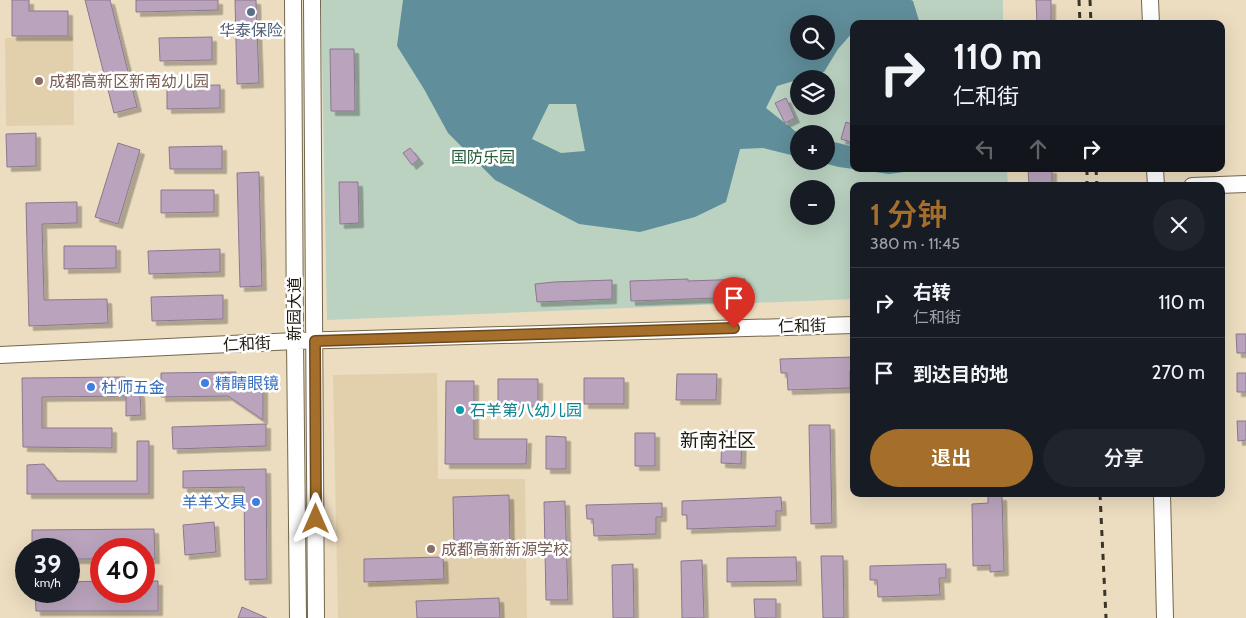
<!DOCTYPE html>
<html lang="zh">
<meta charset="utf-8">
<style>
:root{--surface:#171b24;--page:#20242c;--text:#f1f3f6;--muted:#9ea1a6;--line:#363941;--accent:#a56e2a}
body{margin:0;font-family:Cabin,"Noto Sans SC",sans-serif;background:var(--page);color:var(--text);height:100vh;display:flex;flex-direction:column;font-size:19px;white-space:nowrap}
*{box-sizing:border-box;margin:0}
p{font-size:16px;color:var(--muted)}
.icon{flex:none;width:28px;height:28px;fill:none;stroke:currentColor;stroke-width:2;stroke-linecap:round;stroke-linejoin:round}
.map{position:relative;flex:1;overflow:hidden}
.side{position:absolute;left:850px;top:182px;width:375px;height:315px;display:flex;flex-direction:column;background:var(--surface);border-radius:10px;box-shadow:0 5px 20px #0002}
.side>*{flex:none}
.top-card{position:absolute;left:850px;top:20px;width:375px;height:152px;border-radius:10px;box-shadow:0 5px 20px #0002;background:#171b24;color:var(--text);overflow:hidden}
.tools{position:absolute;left:790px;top:15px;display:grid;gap:10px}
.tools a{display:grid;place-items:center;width:45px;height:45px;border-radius:50%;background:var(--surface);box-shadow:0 5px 20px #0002;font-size:25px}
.speed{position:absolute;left:15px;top:538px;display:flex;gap:10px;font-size:25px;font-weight:700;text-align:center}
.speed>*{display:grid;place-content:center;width:65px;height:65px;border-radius:50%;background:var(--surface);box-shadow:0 5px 20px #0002;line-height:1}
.speed small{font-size:12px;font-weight:400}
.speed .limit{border:8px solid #d22;background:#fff;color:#111}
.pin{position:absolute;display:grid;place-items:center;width:42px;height:42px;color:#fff;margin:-51px -21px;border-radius:50% 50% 50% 0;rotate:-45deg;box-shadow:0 0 5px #0007}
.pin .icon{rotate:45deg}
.me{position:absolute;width:55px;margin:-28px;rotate:0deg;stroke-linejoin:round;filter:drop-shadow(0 0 4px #0008)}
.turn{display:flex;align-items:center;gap:18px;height:105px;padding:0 20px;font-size:22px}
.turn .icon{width:65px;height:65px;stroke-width:2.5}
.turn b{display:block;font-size:35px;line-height:42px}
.lanes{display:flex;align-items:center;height:48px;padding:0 20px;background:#0003;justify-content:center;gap:25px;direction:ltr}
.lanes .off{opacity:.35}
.round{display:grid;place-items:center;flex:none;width:52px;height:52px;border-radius:26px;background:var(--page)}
.summary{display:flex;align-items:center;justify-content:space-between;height:85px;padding:0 20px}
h1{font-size:30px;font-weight:600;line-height:38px;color:var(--accent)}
.button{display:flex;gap:10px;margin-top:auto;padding:10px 20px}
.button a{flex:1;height:58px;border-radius:30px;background:var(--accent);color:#fff;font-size:20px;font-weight:600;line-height:58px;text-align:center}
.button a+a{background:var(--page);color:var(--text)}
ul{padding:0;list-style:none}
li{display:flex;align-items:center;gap:15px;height:70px;padding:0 20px;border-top:1px solid var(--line)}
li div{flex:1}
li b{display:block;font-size:19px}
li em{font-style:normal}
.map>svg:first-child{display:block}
</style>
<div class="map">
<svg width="1246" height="618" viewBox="0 0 1246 618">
<defs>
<filter id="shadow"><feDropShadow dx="4.5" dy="4.5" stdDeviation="0" flood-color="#0004"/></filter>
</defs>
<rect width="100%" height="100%" fill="#ecddc0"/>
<!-- built -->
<path fill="#e2cfac" d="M73,36L74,125L6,126L5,38Z
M437,373L438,479H525L527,618H338L333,375Z"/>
<!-- green -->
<path fill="#bbd2c1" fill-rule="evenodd" d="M321,0H1003V24H854V169H1007L1008,186H854V299L327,320ZM799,24H826V51H799ZM799,79H826V106H799ZM799,134H826V161H799ZM799,189H826V216H799Z"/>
<!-- water -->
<path fill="#608e9a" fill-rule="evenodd" d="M403,0H911L913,1L920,24H854V31L838,49L824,72L777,86L766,108L795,131L804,134H799V157L763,148L740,149L726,202L695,217L640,232L579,224L495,180L448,133L424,89L397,46ZM799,24H826V51H799ZM549,104H576L585,151L561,153L532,139Z
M826,140L854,147V169H927L889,174L839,167L815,161H826Z"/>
<!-- building -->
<path fill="#baa4bd" stroke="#8b778e" filter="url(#shadow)" d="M12,0H29V11H68V36H12Z
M85,0H110L137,107L114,113Z
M136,0H218V10L136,12Z
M235,0H256L259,83L237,84Z
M1036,0H1051V24H1037Z
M212,37V60L160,61L159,38Z
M330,49H354L355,111H331Z
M220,85V108L167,109V86Z
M786,98L795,118L785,123L775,103Z
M846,122L854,125V143L841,139Z
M36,133V166L7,167L6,134Z
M118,143L140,150L118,224L95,217Z
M222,146V169H170L169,147Z
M410,148L419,159L412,165L403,153Z
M1028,169H1052V186H1029Z
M259,172L262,286L240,287L237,173Z
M339,182H358L359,223L340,224Z
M161,190H214V212L161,213Z
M77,202V223L42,224L44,300L107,299L108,323L29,326L26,203Z
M64,246H116V268L64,269Z
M220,249V272L149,274L148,251Z
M688,279V281L745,279V297L631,301L630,281Z
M612,280V299L537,302L535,284L554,282Z
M223,295V319L152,321L151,297Z
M1236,334H1246V353H1237Z
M854,357V371H850V388L788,390L787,373H781L780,359Z
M236,372V380H263V420L228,396L161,397V373Z
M1237,373H1246V392H1237Z
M677,374H717L716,400H676Z
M125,377L140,393L141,415L126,416V396L42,397V428H112V448L23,447L22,378Z
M584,378H624V404H584Z
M498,379H538V406H498Z
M446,381H474V439H527L526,464H445Z
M1237,421H1246V440L1238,441Z
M266,424V446L173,449L172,427Z
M809,425H830L832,523L811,524Z
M722,431H742L741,464L721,463Z
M635,433H655V466H635Z
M546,436L566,437V469H546Z
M137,441H149V494H27V465L44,464L57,481H137Z
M266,469L267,579L245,580L244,487L183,488V471Z
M509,495L510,544L454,546L453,497Z
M988,496H1002L1004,571L990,572V565L973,566L972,504L988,503Z
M781,497L782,511H776V526L687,529V515H682V501Z
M565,501L568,600H546L544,502Z
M662,503V517H656V534L594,536L593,519H587L586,505Z
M214,522L216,552L185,555L183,525Z
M154,529L155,559H144V549H101V559H69V549H32V530Z
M821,556H843L844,618H823Z
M443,557L444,579L364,582V559Z
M796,557L797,581L727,582V558Z
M702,560L704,618H682L681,561Z
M633,564L634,618H613L612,565Z
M946,564V578H939L940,595L878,597L877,580H870V566Z
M101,581V591H144V581H158V611H36L35,591H69V582Z
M499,598L500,618H417L416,601Z
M754,599H776V618H755Z
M242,607L267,618H238Z"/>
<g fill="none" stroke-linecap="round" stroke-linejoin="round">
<!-- minor casing -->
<g stroke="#74674d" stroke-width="18">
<path id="minor" d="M293,0L295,341L298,618
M312,0L316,618
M1150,0L1151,24
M1155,169L1156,186
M1192,186L1246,184
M0,355L295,341L854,325
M1162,494L1165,618"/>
</g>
<!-- minor -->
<use href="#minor" stroke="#fff" stroke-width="16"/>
<!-- rail -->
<path stroke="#3b3527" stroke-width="3" stroke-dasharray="6 6" stroke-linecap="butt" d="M1079,0L1080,24
M1090,0L1091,24
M1087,169V186
M1096,169L1097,186
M1100,494L1106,618"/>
</g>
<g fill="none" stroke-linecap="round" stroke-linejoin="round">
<!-- route casing -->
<g stroke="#6b481b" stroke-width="12">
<path id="route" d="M316,519L315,341L734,328"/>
</g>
<!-- route -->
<use href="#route" stroke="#a56e2a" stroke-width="9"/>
</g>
<!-- markers -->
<circle fill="#5c6f8a" stroke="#fff" stroke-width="2" cx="251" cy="12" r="5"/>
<g fill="#8d6e63" stroke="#fff" stroke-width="2">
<circle cx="39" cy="81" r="5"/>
<circle cx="431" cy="549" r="5"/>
</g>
<g fill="#3f7fe0" stroke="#fff" stroke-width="2">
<circle cx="205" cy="383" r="5"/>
<circle cx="91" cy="387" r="5"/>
<circle cx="256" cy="502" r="5"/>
</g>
<circle fill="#0f9aa8" stroke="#fff" stroke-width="2" cx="460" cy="410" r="5"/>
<g text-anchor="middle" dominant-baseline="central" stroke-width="5" stroke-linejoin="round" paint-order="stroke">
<!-- service labels -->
<g font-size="16" fill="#4e5e75" stroke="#fff">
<text x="251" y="30">华泰保险</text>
</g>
<!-- education labels -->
<g font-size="16" fill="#785e54" stroke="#fff" text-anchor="start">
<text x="49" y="81">成都高新区新南幼儿园</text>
<text x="441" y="549">成都高新新源学校</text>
</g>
<!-- park labels -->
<g font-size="16" fill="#245c39" stroke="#fff">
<text x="483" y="157">国防乐园</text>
</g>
<!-- street labels -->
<g font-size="16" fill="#1e190e" stroke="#fff">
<text transform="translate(294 309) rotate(-90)">新园大道</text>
<text transform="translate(802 326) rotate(-2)">仁和街</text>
<text transform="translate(247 344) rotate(-3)">仁和街</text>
</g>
<!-- shop labels -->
<g font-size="16" fill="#366cbe" stroke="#fff" text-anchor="start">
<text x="215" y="383">精睛眼镜</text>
<text x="101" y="387">杜师五金</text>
<text x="246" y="502" text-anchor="end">羊羊文具</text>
</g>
<!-- culture labels -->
<g font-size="16" fill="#0d838f" stroke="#fff" text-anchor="start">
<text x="470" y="410">石羊第八幼儿园</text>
</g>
<!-- quarter labels -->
<g font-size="19" fill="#1e190e" stroke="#fff">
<text x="718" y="440">新南社区</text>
</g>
</g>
</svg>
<div class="tools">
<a><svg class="icon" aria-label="search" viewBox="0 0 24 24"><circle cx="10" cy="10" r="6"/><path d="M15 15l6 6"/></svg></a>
<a><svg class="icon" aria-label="layers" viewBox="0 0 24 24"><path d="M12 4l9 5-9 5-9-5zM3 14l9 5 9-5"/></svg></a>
<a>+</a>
<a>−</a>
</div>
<div class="speed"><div>39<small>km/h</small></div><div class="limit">40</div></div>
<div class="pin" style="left:734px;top:328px;background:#d93025"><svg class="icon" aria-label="arrive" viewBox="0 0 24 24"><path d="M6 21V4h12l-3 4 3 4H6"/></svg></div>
<svg class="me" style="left:316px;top:519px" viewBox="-20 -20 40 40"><path d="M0-17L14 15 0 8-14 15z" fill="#a56e2a" stroke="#fff" stroke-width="4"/></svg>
<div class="top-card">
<div class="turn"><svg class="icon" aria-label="right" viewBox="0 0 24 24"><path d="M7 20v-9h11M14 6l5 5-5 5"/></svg><div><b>110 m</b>仁和街</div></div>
<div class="lanes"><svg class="icon off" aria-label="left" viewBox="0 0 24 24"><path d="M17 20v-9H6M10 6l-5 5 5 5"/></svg><svg class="icon off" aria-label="ahead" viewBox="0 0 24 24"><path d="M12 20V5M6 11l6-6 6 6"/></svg><svg class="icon" aria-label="right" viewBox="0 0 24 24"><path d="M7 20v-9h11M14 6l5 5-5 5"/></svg></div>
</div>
<section class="side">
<div class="summary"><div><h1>1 分钟</h1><p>380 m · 11:45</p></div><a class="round"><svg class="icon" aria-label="close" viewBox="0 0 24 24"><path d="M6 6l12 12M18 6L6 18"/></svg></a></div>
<ul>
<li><svg class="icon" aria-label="right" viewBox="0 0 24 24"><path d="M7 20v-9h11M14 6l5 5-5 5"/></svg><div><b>右转</b><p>仁和街</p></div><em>110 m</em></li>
<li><svg class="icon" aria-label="arrive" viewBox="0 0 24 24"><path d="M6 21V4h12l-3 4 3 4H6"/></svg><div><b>到达目的地</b></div><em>270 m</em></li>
</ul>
<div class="button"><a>退出</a><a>分享</a></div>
</section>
</div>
